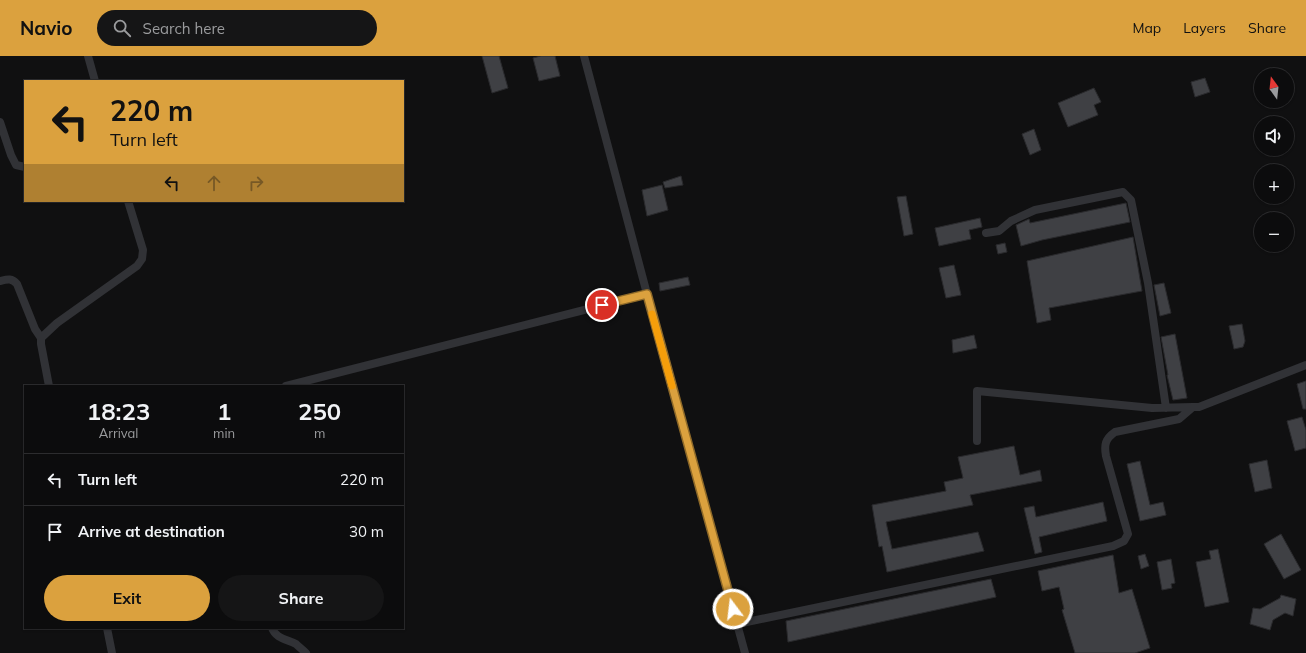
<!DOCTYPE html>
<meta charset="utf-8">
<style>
:root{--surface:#0c0c0d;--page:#151516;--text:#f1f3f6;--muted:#9a9b9d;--line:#2c2c2e;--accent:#dba13e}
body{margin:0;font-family:Mulish,sans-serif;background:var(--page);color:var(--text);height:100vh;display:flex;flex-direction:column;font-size:15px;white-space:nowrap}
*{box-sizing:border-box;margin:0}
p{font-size:13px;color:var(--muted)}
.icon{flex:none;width:22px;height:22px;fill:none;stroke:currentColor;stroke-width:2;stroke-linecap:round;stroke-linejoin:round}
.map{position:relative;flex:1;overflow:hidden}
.panel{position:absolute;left:24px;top:329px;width:380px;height:244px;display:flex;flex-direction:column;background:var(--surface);border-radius:0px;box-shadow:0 1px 3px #0004,0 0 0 1px var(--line)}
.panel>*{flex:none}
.hud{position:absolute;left:24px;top:24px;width:380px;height:122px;border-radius:0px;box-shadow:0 1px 3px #0004,0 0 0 1px var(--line);background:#dba13e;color:#111;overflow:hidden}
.needle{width:26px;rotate:345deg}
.tools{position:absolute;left:1254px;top:12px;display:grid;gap:8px}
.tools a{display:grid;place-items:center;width:40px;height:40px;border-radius:50%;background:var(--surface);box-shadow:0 1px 3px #0004,0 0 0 1px var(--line);font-size:20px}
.pin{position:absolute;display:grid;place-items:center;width:34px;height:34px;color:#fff;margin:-17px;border:2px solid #fff;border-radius:50%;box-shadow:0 1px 4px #0007}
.me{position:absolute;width:44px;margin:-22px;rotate:345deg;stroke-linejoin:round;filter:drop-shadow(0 0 3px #0008)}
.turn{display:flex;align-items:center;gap:14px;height:84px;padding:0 20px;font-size:18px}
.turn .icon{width:52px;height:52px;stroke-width:2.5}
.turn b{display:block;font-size:28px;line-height:34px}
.lanes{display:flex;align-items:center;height:38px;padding:0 20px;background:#0003;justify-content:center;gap:20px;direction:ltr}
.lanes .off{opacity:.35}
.eta{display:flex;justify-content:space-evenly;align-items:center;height:68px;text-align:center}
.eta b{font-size:24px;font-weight:700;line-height:28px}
.cta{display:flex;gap:8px;margin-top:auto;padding:8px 20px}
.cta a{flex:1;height:46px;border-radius:24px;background:var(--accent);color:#111;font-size:16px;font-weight:700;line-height:46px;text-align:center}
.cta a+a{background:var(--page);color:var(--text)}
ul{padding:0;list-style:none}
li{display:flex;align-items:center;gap:12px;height:52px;padding:0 20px;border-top:1px solid var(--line)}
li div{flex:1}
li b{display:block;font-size:15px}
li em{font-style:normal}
header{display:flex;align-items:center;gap:24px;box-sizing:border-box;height:56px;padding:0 20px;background:var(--accent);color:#111}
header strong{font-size:19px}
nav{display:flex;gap:22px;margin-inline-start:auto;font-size:14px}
.search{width:280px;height:36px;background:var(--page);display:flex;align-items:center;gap:10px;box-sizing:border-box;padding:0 14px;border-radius:22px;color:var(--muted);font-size:15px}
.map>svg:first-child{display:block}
</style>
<header>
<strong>Navio</strong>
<div class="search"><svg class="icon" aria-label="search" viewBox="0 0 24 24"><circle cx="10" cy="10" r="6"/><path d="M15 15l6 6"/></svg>Search here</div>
<nav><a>Map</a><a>Layers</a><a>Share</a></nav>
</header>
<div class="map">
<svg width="1306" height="597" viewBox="0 0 1306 597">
<rect width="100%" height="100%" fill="#101011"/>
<!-- building -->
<path fill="#3f4044" stroke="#2a2a2d" d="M482,0H499L508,32L492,37Z
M541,0H555L560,20L539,25L533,2Z
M1205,22L1210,36L1195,41L1191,26Z
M1094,32L1101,46L1094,49L1098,59L1068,71L1058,47Z
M1034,73L1041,94L1030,99L1022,78Z
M681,120L683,129L665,132L663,126Z
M662,129L668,154L647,160L642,134Z
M906,140L913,178L904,180L897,141Z
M1126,147L1130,166L1042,184L1021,190L1016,169L1029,163L1030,167Z
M980,162L982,171L969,174L971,183L939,190L935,172Z
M1133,181L1142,235L1049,252L1051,264L1037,267L1027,205Z
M1005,187L1007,196L998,198L996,189Z
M954,209L961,239L946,242L939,212Z
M688,221L690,229L660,235L659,227Z
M1164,227L1171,257L1160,260L1154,229Z
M1242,268L1245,285L1243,291L1234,293L1229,270Z
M1175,278L1187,342L1173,344L1167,319H1168L1161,281Z
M974,279L977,292L953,297L952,284Z
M1306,325V353H1303L1297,328Z
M1302,361L1306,374V392L1295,395L1287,365Z
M1014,390L1020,419L1040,414L1042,425L970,439L973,449L886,466L892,493L978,476L984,495L887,516L882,490L879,491L872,449L946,435L944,426L963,422L958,401Z
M1267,404L1272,432L1255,436L1249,408Z
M1140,405L1150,449L1163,446L1166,459L1140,465L1127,408Z
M1103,446L1107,465L1039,481L1042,496L1035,498L1024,452L1034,450L1036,461Z
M1281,478L1301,514L1284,523L1264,488Z
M1218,493L1229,546L1205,551L1196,506L1211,503L1209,495Z
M1145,498L1149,510L1141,513L1138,500Z
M1113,499L1119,537L1132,533L1150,592L1135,597H1075L1062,554L1064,553L1059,531L1042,535L1038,515Z
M1171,503L1175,527L1171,528L1172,532L1162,534L1157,506Z
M991,523L996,541L788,586L786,565Z
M1281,539L1296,543L1293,560L1285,557L1273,564L1270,574L1250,568L1253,552L1260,553L1280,542Z"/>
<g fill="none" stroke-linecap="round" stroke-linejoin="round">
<!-- street -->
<path stroke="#313236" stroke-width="8" d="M88,0L95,25
M584,0L647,238L745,597
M0,66L11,99L16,109L25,111
M986,177L999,175L1011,165L1035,154L1123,136L1131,144L1148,227L1166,352
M0,225C8,223 12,222 17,228L35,273L41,282
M49,330L41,288V282L57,267L137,210L142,203L143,194L128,145
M286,330L647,238
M977,385V335L1152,352L1193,351
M737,568L1113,490L1124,485L1128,478L1106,400C1104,389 1105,383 1115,376L1179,363L1193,351H1199L1306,309
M107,572L112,597
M272,572C276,583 287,583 296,588C299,591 303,594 306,597"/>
</g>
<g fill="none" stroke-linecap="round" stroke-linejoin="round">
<!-- route casing -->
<g stroke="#8e6928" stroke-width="10">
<path id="route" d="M602,249L647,238L733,553"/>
</g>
<!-- route -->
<use href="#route" stroke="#dba13e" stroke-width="7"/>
<!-- slow -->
<path stroke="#f59e0b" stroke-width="7" d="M652,258L672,330"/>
</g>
</svg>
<div class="tools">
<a><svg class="needle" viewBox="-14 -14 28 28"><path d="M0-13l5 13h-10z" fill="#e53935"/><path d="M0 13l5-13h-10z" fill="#9a9b9d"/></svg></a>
<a><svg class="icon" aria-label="sound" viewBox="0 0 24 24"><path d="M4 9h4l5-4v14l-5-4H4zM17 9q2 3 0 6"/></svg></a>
<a>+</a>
<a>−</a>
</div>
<div class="pin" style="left:602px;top:249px;background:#d93025"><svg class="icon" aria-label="arrive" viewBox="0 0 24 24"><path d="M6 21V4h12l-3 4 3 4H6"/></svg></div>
<svg class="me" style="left:733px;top:553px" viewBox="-20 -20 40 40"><circle r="17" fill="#dba13e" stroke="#fff" stroke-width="3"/><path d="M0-11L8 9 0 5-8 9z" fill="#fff"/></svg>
<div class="hud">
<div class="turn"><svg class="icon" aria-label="left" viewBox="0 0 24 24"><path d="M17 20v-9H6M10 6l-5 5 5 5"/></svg><div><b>220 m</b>Turn left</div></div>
<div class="lanes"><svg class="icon" aria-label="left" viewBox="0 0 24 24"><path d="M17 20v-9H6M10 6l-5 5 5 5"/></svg><svg class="icon off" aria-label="ahead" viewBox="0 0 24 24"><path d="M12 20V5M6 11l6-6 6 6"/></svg><svg class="icon off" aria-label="right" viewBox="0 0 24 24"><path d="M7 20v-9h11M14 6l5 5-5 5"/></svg></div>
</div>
<section class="panel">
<div class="eta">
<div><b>18:23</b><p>Arrival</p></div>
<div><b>1</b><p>min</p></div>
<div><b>250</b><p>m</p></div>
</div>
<ul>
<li><svg class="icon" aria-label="left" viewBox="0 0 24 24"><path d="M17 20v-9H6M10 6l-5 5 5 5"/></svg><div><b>Turn left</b></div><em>220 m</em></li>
<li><svg class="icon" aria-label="arrive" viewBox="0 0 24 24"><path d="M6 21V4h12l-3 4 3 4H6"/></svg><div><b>Arrive at destination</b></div><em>30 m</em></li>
</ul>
<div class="cta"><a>Exit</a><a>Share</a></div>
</section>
</div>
